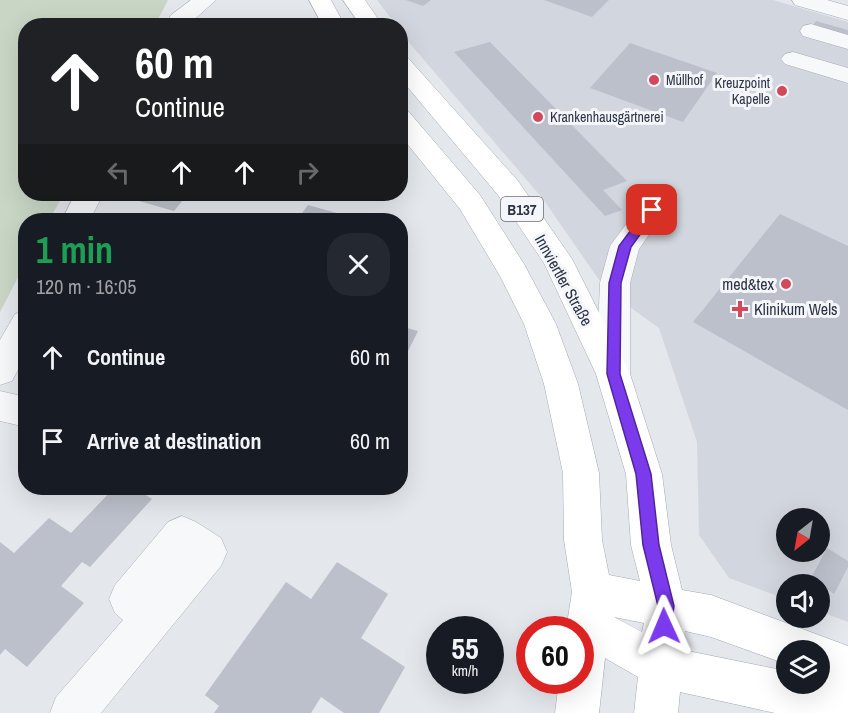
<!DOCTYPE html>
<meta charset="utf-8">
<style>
:root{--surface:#171b24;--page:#242831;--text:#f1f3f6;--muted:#9ea1a6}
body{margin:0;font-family:"Archivo Narrow",sans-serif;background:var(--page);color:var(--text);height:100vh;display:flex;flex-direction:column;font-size:22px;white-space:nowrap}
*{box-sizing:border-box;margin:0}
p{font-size:20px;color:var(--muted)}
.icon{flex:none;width:33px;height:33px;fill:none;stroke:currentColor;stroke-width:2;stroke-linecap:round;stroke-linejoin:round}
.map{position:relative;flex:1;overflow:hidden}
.side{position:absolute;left:18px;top:213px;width:390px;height:282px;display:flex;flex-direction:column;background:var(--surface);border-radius:24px;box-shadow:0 6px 24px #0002}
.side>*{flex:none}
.top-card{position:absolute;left:18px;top:18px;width:390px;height:183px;border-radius:24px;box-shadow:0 6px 24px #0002;background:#202124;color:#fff;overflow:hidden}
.needle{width:39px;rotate:211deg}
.controls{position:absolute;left:776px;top:508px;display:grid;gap:12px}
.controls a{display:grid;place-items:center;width:54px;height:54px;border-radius:50%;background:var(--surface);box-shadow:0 6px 24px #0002;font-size:30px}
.speed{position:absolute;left:426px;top:616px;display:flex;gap:12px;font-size:30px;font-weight:700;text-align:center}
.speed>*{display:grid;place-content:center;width:78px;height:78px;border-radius:50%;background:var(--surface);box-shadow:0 6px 24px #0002;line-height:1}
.speed small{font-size:15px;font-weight:400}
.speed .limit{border:9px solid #d22;background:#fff;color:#111}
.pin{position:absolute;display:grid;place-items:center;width:51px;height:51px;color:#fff;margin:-26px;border-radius:12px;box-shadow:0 3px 9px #0006}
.me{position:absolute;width:66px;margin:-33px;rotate:359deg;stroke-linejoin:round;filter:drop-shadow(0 0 4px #0008)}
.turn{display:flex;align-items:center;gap:21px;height:126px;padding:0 18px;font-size:27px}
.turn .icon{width:78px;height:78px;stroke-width:2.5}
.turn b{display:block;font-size:42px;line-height:51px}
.lanes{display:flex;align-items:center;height:57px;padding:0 18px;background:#0003;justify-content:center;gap:30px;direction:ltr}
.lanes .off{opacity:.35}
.round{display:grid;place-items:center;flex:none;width:63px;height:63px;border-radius:24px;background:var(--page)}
.headline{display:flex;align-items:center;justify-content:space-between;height:102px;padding:0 18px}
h1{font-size:36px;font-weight:800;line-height:45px;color:#1e9e55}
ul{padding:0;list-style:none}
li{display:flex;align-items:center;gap:18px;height:84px;padding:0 18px}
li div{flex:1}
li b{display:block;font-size:22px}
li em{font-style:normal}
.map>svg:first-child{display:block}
</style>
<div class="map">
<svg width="848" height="713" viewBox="0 0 848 713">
<rect width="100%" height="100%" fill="#e4e7ec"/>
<!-- built -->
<path fill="#d2d6de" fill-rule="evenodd" d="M377,0H773L848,22V622L819,611V585H786V599L729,578L699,535L697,442L659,328L606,290L543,199L406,39L401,31L400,26L396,25ZM786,519H819V552H786Z"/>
<!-- green -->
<path fill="#c9d6c5" d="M0,0H168L155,25L26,26V194H64L49,220H26L25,264L0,312Z"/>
<!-- building -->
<path fill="#bbc0ca" d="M406,0H431L423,6Z
M544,0H609L592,17Z
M816,21L848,30V39L811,28Z
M490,42L627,181L603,190L622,210L605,216L454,52Z
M630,43L717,73L683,122L590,88Z
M778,86L789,90L785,97L775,93Z
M146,194H188L174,211L139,201Z
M308,205L344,215L340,220H297Z
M780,214L848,246V410L693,322Z
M400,326L418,331L400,367Z
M114,488H135L152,499L90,567L82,562L61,586L84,603L27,667L5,649L0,655V542L14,553L49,518L71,533Z
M827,548L848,561V567L834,594L811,578Z
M337,562L388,594L361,638L405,667L379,713H344L321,697L311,713H214L219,706L205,695L286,582L311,599Z"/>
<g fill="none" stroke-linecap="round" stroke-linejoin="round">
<!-- minor casing -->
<g stroke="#a9aeb7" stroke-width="1">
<path id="minor" d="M191,0H216L187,26H165L171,15Z
M792,0H827L848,6V20L795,5Z
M811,24L848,35V49L803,36L800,31L803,26Z
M793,52L848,68V83L785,64L781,59L785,54Z
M75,194H103L90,220H62Z
M652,200L662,203L666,210L639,249L630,283V374L625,384L613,388L601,384L596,374L600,283L610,246L642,203Z
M26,311V355L12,381L0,385V340L15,314Z
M0,391L26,397V427L0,421Z
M182,516L196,522L221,538L227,552L221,566L101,713H50L56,697L123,620L115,613L109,599L115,585L168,522Z"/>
</g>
<!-- major casing -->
<g stroke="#a3abb8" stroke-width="1">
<path id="major" d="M309,0H331L345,26H323Z
M343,0H365L383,26H361Z
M400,56L408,58L518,181L572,259L630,374L662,474L671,545L682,590L711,595L848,646V713H775L680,692L678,713H634L638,677L605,658L599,713H555L559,681H580V630H566L572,592L564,540L563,473L544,384L524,324L500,276L460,209L400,135V110L409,112L480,195L524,264L556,324L578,384L599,473L602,540L609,575L640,581L631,545L626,474L596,374L544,263L498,195L400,78ZM614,617L644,623L642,632ZM685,631L711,637L786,664V651H819V677L823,679L819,678V684H786V671L683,650Z"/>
</g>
<!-- minor -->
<use href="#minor" fill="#f7f8fa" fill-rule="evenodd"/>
<!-- major -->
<use href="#major" fill="#fff" fill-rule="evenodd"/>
</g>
<!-- route -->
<path fill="#7c3aed" stroke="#51269a" stroke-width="1.5" d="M652,205L658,210L631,247L621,283L620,374L651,474L659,545L674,606L670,632L664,634L658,632L656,626L658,606L643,545L636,474L607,374L609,283L619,246L648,207Z"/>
<!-- markers -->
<g fill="#d1495b" stroke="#f4f6f9" stroke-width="2">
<circle cx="654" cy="80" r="6"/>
<circle cx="782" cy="91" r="6"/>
<circle cx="538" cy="117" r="6"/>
<circle cx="786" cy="284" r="6"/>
<path d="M737 300h6v6h6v6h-6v6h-6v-6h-6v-6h6z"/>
</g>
<g text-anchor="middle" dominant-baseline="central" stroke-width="6" stroke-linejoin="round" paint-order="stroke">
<!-- far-poi labels -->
<g font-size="14" fill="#2b3445" stroke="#f4f6f9" text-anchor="start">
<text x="666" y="80">Müllhof</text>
<text x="770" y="83" text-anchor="end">Kreuzpoint<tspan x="770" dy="16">Kapelle</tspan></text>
<text x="550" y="117">Krankenhausgärtnerei</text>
</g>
<!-- shield labels -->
<rect fill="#f4f6f9" stroke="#676e7b" stroke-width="1.5" x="501" y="197" width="42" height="24" rx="4.5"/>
<g font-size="15" font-weight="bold" fill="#2b3445">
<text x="522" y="209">B137</text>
</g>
<!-- street labels -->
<g font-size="16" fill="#2b3445" stroke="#f4f6f9">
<text transform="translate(564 280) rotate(61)">Innviertler Straße</text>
</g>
<!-- poi labels -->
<g font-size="16" fill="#2b3445" stroke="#f4f6f9" text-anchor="end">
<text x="774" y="284">med&amp;tex</text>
<text x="754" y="309" text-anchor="start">Klinikum Wels</text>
</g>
</g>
</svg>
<div class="controls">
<a><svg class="needle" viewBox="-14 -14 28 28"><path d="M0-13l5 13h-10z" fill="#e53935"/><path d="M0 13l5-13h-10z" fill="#9ea1a6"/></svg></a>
<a><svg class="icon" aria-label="sound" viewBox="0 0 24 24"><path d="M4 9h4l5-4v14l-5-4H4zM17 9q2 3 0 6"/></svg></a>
<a><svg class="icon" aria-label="layers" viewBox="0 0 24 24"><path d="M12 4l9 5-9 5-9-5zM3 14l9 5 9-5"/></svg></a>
</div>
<div class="speed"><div>55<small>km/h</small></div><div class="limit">60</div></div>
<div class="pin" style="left:652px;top:210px;background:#d93025"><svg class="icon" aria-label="arrive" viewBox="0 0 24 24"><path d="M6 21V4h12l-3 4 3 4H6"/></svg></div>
<svg class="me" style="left:664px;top:626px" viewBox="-20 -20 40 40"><path d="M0-17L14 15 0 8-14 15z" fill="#7c3aed" stroke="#fff" stroke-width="4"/></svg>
<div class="top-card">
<div class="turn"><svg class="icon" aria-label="ahead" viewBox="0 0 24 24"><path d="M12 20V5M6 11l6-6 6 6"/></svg><div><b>60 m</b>Continue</div></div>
<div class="lanes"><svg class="icon off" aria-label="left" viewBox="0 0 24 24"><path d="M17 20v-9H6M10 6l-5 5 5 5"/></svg><svg class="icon" aria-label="ahead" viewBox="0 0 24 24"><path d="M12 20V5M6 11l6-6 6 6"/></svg><svg class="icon" aria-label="ahead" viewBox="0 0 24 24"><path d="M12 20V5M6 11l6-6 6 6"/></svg><svg class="icon off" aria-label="right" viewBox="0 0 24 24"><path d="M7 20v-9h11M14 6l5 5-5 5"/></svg></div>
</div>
<section class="side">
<div class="headline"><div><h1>1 min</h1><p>120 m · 16:05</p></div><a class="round"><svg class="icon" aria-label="close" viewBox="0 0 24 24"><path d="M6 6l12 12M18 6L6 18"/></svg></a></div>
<ul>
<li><svg class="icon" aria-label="ahead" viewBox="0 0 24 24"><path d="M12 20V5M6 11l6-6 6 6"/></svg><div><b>Continue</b></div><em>60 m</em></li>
<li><svg class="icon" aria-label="arrive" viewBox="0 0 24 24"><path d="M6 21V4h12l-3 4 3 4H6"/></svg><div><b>Arrive at destination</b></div><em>60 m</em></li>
</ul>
</section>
</div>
